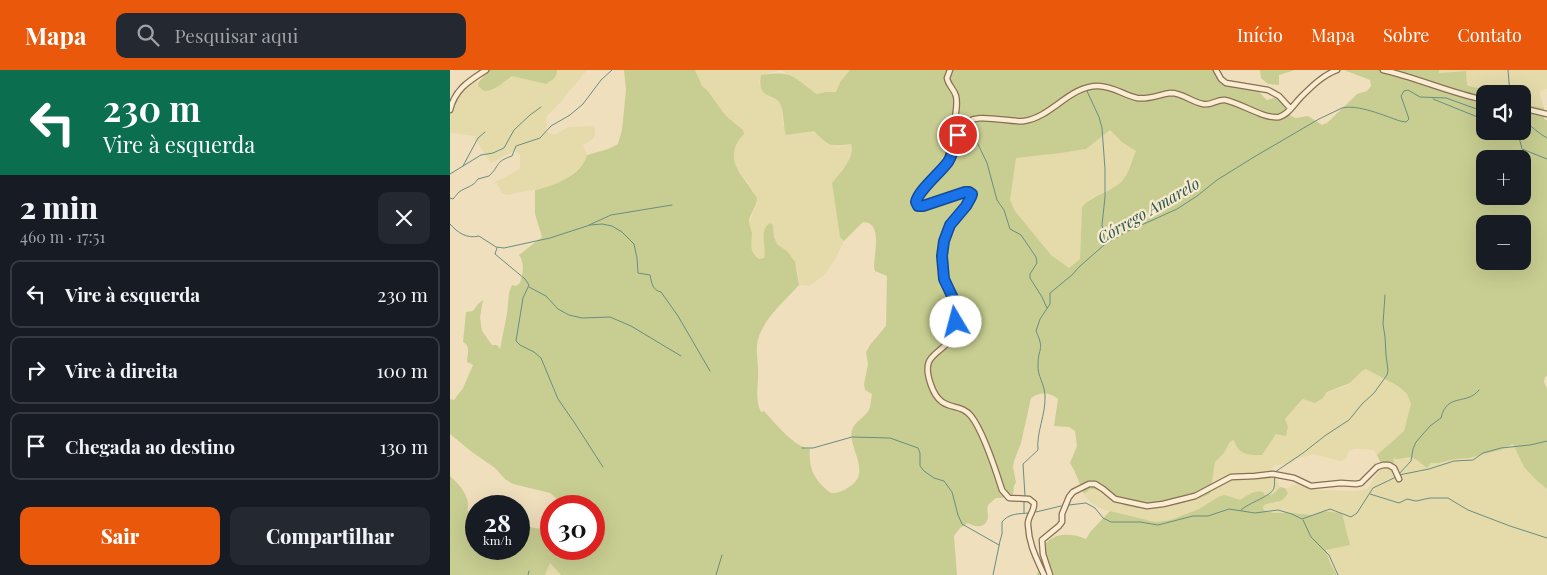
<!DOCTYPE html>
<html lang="pt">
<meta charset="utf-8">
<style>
:root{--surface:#171b24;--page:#242831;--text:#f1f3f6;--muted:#9ea1a6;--line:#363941;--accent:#ea580c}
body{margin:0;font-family:"Playfair Display",serif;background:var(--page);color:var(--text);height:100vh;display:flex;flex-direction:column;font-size:19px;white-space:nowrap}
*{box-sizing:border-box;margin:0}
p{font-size:16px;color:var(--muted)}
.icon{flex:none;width:28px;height:28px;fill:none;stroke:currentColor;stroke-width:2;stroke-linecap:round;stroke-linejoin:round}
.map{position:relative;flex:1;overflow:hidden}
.drawer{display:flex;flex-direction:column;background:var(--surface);width:450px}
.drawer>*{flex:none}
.banner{background:#0b6e4f;color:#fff;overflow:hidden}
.buttons{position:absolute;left:1026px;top:15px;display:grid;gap:10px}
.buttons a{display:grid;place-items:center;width:55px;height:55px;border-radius:10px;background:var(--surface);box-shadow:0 5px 20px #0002;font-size:25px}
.speed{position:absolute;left:15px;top:425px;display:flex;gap:10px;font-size:25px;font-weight:700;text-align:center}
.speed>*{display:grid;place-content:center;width:65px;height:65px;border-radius:50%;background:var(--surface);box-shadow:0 5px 20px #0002;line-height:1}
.speed small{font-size:12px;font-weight:400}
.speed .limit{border:8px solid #d22;background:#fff;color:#111}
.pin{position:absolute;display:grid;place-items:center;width:42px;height:42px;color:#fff;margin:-21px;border:2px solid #fff;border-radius:50%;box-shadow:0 1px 5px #0007}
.me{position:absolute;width:55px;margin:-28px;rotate:352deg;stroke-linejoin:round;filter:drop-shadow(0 0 4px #0008)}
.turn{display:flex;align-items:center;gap:18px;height:105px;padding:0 20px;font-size:22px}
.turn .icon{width:65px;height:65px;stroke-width:2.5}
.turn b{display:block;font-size:35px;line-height:42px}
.round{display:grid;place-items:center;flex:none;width:52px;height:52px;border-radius:10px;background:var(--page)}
.summary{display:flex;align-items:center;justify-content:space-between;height:85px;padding:0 20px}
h1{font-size:30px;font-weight:800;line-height:38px}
.primary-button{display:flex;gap:10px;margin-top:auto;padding:10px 20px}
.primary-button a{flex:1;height:58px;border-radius:10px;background:var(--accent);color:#fff;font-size:20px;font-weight:800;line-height:58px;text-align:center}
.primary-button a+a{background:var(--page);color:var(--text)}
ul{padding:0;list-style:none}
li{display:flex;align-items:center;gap:15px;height:68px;margin:0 10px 8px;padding:0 10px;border:2px solid var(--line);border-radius:10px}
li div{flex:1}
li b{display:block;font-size:19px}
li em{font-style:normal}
header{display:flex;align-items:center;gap:30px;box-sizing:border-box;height:70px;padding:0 25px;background:var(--accent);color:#fff}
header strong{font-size:24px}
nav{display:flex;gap:28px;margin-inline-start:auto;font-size:18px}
.search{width:350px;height:45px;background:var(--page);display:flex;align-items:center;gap:12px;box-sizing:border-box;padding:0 18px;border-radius:10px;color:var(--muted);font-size:19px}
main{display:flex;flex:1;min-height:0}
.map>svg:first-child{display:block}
</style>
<header>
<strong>Mapa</strong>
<div class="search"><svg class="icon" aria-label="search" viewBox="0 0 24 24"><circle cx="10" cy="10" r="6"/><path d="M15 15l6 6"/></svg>Pesquisar aqui</div>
<nav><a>Início</a><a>Mapa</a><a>Sobre</a><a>Contato</a></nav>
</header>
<main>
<section class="drawer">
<div class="banner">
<div class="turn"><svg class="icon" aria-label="left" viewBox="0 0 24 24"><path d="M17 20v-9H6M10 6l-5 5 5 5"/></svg><div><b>230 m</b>Vire à esquerda</div></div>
</div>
<div class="summary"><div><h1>2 min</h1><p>460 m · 17:51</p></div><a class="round"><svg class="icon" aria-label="close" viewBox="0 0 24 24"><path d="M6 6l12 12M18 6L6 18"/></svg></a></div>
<ul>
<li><svg class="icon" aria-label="left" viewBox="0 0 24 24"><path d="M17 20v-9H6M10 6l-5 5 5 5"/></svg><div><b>Vire à esquerda</b></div><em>230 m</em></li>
<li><svg class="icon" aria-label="right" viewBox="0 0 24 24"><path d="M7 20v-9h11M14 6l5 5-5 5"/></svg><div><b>Vire à direita</b></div><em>100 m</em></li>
<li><svg class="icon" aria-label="arrive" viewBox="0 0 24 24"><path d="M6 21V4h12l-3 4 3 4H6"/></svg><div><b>Chegada ao destino</b></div><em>130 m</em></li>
</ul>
<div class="primary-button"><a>Sair</a><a>Compartilhar</a></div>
</section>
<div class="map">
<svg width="1097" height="505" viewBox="0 0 1097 505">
<rect width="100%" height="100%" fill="#efdfbd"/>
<!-- farmland -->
<path fill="#e5daaa" d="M107,0H137L107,36L96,47L97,62L104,65L119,57L142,56L145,59V64L143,69L133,75L137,85L134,93L120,106L102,116L57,125L52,123L47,113L42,114L70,99V85L65,81L41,93L25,69L26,66L0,63V41L5,27L26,10L28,16L47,17L62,6L107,2Z
M245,0H400L390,12L386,22H375L366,24L331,0L311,5L309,13L318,26L328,31L331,35L333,55L364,60L371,69L382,76L389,77L401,74L402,77L398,92L382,113L390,167L394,171L384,191L373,206L359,216L349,215L348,203L343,188L327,174L324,167V159L318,154L313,164L315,180L314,188L309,189L303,185L300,177L302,165L299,153L307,133L304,122L287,98L283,87L284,79L290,68L294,64L293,60L276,46L257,20L252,16Z
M989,0H1097V19L1089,21L1094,38L1073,34L1072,24H1059V20L1047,22L1043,19L1026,18L1017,14L1016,1L989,3Z
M660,60L673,73L686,80L675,108L668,115L641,128L632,137L630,190L619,198L601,185L565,141L559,130L566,88L611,83L636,79Z
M916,299L948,316L957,324L961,334L954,361L927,385L924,380L917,379H905L898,382L896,388L891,391L863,384L847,389L840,394L825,395L822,399L830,417L822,424H799L790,430L770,426L749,439L720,450L705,452L655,440L642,434L634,425V424L640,419L651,420L657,426L688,438H702L726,435L760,424L765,392L774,383L780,372L784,370L838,362L835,349L854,329L873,328L877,323L900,314L912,301Z
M1063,374L1074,397L1084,408L1097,419V505H887L880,493L876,480L900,475L892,443L873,441L863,445L841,443H824L815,441L813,438L814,435L826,433L838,423L835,419L846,414L869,420L906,421L917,419L932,396L947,404L942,388L951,389L963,388L968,391L989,393L1036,384Z
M99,492L111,505H95Z"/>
<!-- green -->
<path fill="#c8ce91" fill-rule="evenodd" d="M39,0H107C107,8 102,10 96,14L62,6C53,12 45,21 34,21L28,16V13Z
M174,0H245L252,16L257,20L276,46L293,60L294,64C270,90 294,105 307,128C307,137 300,143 299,151C299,155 301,159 302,163C302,174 298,181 309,189L314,188C317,176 308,161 320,153L323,155L324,167L327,174L338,182L345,192L349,215C334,232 310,251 307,275C306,283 308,291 308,299C309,313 304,328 311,342L314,341C325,353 344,377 360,379C358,398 365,412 381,423C388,423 393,421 399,417C423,403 397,376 402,360C404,352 415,347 419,340C421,335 421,329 422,324L415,320L414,314L418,294L416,282L420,275L436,256L437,206L425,201L424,197C424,183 433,152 413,152L394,171L390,167L382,113C390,103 405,88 401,74C380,77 378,76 364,61L336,65C333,56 334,44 331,36C327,22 306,32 311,5C343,0 343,7 367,24L375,22H386L390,12L400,0H766C774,15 791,14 805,19C810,21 813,27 817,30L827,27L835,34L841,46L846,48L858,46L872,55L877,53L903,28L907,24L917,21L921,16L920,10L894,0H989V3L1016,1L1017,15C1029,19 1046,22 1059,20V24H1035V61H1072L1073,34L1094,38V49L1097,50V306L1095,307L1094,312L1097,318V419L1084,408L1074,397L1063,374L1050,380L1019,388L1006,389L989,393H981L977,398C973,395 968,390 963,388C956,386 950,391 943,388L947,404L932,396L927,385L954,361L961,334L957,324L948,316L916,299L912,301L900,313L877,322L873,328L865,333L853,329L835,349L838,357L836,366L826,364L812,385C797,385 789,385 784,370L780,372L774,383L765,392L760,424L750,428L726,435L702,438H688L676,436L668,432L651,420L640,419L634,424L624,400L620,393L627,376L625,361L619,357L604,356L608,329C599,322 591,321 581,328L571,373L564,391L563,397L566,412L564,416L563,425L551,428H546C545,429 540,433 539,434C536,438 538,442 538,447C537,458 525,458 518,453L510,458L504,466L507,505H111L100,493L95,505H0V406C9,414 22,428 17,441L26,442V479H69V452C78,457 92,462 101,456V479H144V436H111L105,427L100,423L63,414L56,410L45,398L22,382L0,364V329L4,330L13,318L23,295L17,292C17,284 21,276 13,272L16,242L23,241L28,234L33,230L30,248L32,261L42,275H47L50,279L57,244L59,223L62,215L66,216L70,213C73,203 75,193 69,185L92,167L85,144V120C104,116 132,105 137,85L158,79L168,74L172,60L176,20ZM660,60L673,73L686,81C682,89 680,100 675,107C667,121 644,123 632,137L630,189L619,198L601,185L565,141L560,130L566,88L611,83L636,79ZM1035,89H1072V126H1035ZM1035,154H1072V191H1035Z
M810,0H845L829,5V15L818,14L811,8Z
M830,417L835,418L838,423C833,433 824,432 814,435L813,438L815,441L824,443H841L863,445L873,441L892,443L900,475L876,480L880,493L887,505H586L595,492L591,484C596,462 620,462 636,469L641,461L660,441L705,452L720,450L749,439L770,426L775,425L790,430C798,425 804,420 813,422L815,425L823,424Z"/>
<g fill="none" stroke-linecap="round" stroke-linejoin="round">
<!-- stream -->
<path stroke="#688e84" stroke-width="1" d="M1058,0L1060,24
M636,19L649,47L652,58L655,99V127L652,155L655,173
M983,29L1035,50
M1072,49C1081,56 1088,63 1097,68
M1066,61L1070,71L1072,79L1097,89
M526,70L537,93L547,130L554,140L560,159L571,165L586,187L587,193L580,204V208L592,227L597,238
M13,96L28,68L35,62
M0,104L31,85L43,83L54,78L64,60L80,45L91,37
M0,128L3,129C5,127 7,124 9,122C16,117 23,117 28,109L39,106C50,96 44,92 62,86L66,76L90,68L101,56L120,45L133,34L151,10L162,0
M0,154C8,163 17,169 29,166L46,177L54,178L100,168L140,155L152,154L162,156L172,162L184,174L187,188L188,203L200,205C202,213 202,220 211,222L228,246L260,301
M139,155L161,145L222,135
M47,178L45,184L75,209L79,215L73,228L66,271L70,275L84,282L91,288L108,329L124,352L153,397
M79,217L96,226L108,239L119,245L132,248L160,247L181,256L231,286
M352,378H363L402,367L440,368L468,378L470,383V396L474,401L484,408L494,411L502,422L508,445L512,454L549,475
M825,402L853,383L876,365L899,350L912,334L924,323L937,305L938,300L936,285L935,267L933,254L935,225
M949,404L961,391L963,379L966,372L980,356L991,348C997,322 1017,336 1029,320
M949,405L979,399L1004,391L1023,390L1033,383L1051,378L1080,375L1097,371
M920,424L949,433L957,429L966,431L980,428H998L1018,440L1060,456L1097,468
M575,426L573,394L588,380C586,363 596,344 595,326C595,315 587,305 588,295C588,277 595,281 586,261L590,249L600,234V223L622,205L629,197L654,175L676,162L727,139L747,126L767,110L804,87L869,49L892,38C908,34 935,46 950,51L956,52L959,49L951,26L954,21L958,20L970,27L996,28L1035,42
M619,435L636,433L645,438L653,448L661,452H690L708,455L743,446H758L779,439L805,443L828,440L842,444L852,449L880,439L901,447L907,443L923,418L946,407
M791,440C798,433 822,426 824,418C825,414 824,409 825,405
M586,442L611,436
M574,443V432
M853,450L861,467L879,485L888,505
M78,505L79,501
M266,505L272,485
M543,505L550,471L552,464V452C559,443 569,444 579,443"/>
<!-- street casing -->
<g stroke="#886f56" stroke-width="7">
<path id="street" d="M766,0L771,9L776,13L818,20L829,26L840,38
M933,0C968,8 1000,23 1035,30
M1072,38L1097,44
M0,40C5,19 19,11 36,0
M499,88C496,71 510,44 506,26C504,19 498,15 497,8L500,0
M594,505C586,487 579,475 578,455C577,447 585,441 584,433L579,429L559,428L552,420C546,401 533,361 521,346C509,331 491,344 481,315C468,279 496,287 504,261C508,249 507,235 501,224C499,219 495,215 494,210C491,199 491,184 493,172C495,162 501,153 507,145C513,138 521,133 522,123L519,122H515L473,136L466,135V129L489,103L500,90L513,57C522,40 558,53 574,51C602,47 619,16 648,16C662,16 674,25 687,28C699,30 710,24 721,23C732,23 742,32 753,34C761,36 767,29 775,30C791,33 813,49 829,47C838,45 845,33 851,27C861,17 873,5 887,0
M600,505L593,484L592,470L609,456L612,452V444L619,427L623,422L639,414H645L653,419L665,429L697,436L713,434L745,426L781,407L805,406L823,404L844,408L861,416L891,413L906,414L911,413L927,397L933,395H939L944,398L949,409"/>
</g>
<!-- street -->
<use href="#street" stroke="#faedd1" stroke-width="4.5"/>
</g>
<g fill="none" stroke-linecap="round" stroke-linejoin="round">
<!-- route casing -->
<g stroke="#114b97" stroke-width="12">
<path id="route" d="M506,252V242L503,228L494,209L492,186L494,171L500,155L516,136L521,127L522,124L519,122H515L473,136H468L466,132C468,121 490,103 498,92C503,84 505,74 508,65"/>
</g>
<!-- route -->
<use href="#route" stroke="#1a73e8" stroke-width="9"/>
</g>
<g text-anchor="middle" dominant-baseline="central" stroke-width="4.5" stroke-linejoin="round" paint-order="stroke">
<!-- water labels -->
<g font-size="16" font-style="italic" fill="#2a5753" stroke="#f7eacd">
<text transform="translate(698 140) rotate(-30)">Córrego Amarelo</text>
</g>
</g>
</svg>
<div class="buttons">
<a><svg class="icon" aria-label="sound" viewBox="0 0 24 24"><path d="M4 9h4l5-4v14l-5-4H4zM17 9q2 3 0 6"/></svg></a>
<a>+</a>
<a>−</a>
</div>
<div class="speed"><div>28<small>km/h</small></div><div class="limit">30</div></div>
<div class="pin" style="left:508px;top:65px;background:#d93025"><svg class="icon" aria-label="arrive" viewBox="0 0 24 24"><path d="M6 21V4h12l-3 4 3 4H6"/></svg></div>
<svg class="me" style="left:506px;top:252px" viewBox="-20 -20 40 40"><circle r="19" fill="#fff"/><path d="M0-13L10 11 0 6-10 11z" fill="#1a73e8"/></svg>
</div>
</main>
